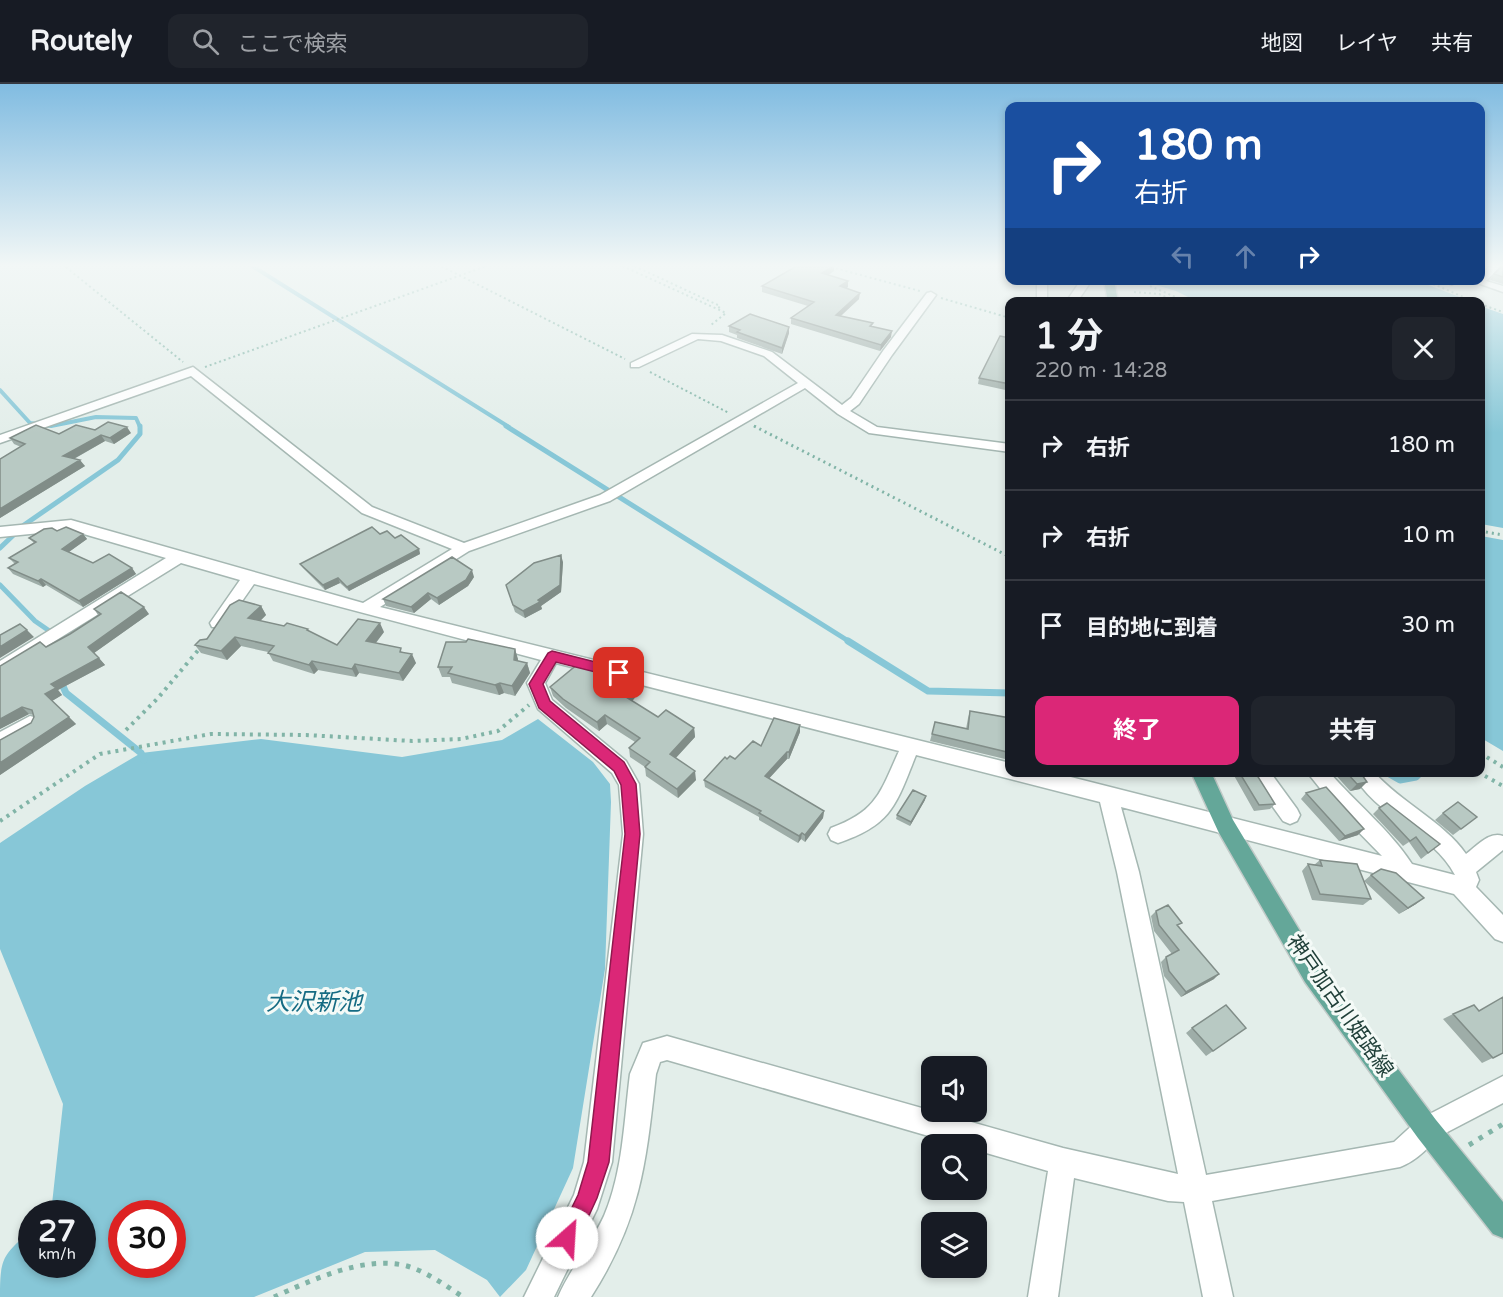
<!DOCTYPE html>
<html lang="ja">
<meta charset="utf-8">
<style>
:root{--surface:#171b24;--page:#20242c;--text:#f1f3f6;--muted:#9ea1a6;--line:#363941;--accent:#db2777}
body{margin:0;font-family:"Varela Round","Noto Sans JP",sans-serif;background:var(--page);color:var(--text);height:100vh;display:flex;flex-direction:column;font-size:22px;white-space:nowrap}
*{box-sizing:border-box;margin:0}
p{font-size:20px;color:var(--muted)}
.icon{flex:none;width:33px;height:33px;fill:none;stroke:currentColor;stroke-width:2;stroke-linecap:round;stroke-linejoin:round}
.map{position:relative;flex:1;overflow:hidden}
.side{position:absolute;left:1005px;top:213px;width:480px;height:480px;display:flex;flex-direction:column;background:var(--surface);border-radius:12px;box-shadow:0 3px 9px #0003}
.side>*{flex:none}
.top-card{position:absolute;left:1005px;top:18px;width:480px;height:183px;border-radius:12px;box-shadow:0 3px 9px #0003;background:#1a4fa0;color:#fff;overflow:hidden}
.controls{position:absolute;left:921px;top:972px;display:grid;gap:12px}
.controls a{display:grid;place-items:center;width:66px;height:66px;border-radius:12px;background:var(--surface);box-shadow:0 3px 9px #0003;font-size:30px}
.speed{position:absolute;left:18px;top:1116px;display:flex;gap:12px;font-size:30px;font-weight:700;text-align:center}
.speed>*{display:grid;place-content:center;width:78px;height:78px;border-radius:50%;background:var(--surface);box-shadow:0 3px 9px #0003;line-height:1}
.speed small{font-size:15px;font-weight:400}
.speed .limit{border:9px solid #d22;background:#fff;color:#111}
.pin{position:absolute;display:grid;place-items:center;width:51px;height:51px;color:#fff;margin:-26px;border-radius:12px;box-shadow:0 3px 9px #0006}
.me{position:absolute;width:66px;margin:-33px;rotate:26deg;stroke-linejoin:round;filter:drop-shadow(0 0 4px #0008)}
.turn{display:flex;align-items:center;gap:21px;height:126px;padding:0 30px;font-size:27px}
.turn .icon{width:78px;height:78px;stroke-width:2.5}
.turn b{display:block;font-size:42px;line-height:51px}
.lanes{display:flex;align-items:center;height:57px;padding:0 30px;background:#0003;justify-content:center;gap:30px;direction:ltr}
.lanes .off{opacity:.35}
.round{display:grid;place-items:center;flex:none;width:63px;height:63px;border-radius:12px;background:var(--page)}
.headline{display:flex;align-items:center;justify-content:space-between;height:102px;padding:0 30px}
h1{font-size:36px;font-weight:700;line-height:45px}
.cta{display:flex;gap:12px;margin-top:auto;padding:12px 30px}
.cta a{flex:1;height:69px;border-radius:12px;background:var(--accent);color:#fff;font-size:24px;font-weight:700;line-height:69px;text-align:center}
.cta a+a{background:var(--page);color:var(--text)}
ul{padding:0;list-style:none}
li{display:flex;align-items:center;gap:18px;height:90px;padding:0 30px;border-top:2px solid var(--line)}
li div{flex:1}
li b{display:block;font-size:22px}
li em{font-style:normal}
header{display:flex;align-items:center;gap:36px;box-sizing:border-box;height:84px;padding:0 30px;background:var(--surface);border-bottom:2px solid var(--line)}
header strong{font-size:28px}
nav{display:flex;gap:33px;margin-inline-start:auto;font-size:21px}
.search{width:420px;height:54px;background:var(--page);display:flex;align-items:center;gap:15px;box-sizing:border-box;padding:0 21px;border-radius:12px;color:var(--muted);font-size:22px}
.map>svg:first-child{display:block}
</style>
<header>
<strong>Routely</strong>
<div class="search"><svg class="icon" aria-label="search" viewBox="0 0 24 24"><circle cx="10" cy="10" r="6"/><path d="M15 15l6 6"/></svg>ここで検索</div>
<nav><a>地図</a><a>レイヤ</a><a>共有</a></nav>
</header>
<div class="map">
<svg width="1503" height="1213" viewBox="0 0 1503 1213">
<rect width="100%" height="100%" fill="#e3eeea"/>
<!-- water -->
<path fill="#87c7d7" fill-rule="evenodd" d="M1233,196L1418,197L1470,217H1196L1176,207L1156,201Z
M1480,222L1503,230V444L1481,440Z
M1481,452L1503,456V667L1481,654Z
M538,635L593,678L610,700L611,718L605,885L573,1084L526,1186L500,1213L487,1196L435,1166L365,1168L254,1213H0C0,1175 2,1171 31,1147L32,1180H82V1130L51,1129L63,1020L0,865V759L85,702L141,669L261,655L402,673L502,656ZM122,1130H172V1180H122Z"/>
<g fill="none" stroke-linecap="round" stroke-linejoin="round">
<!-- stream-far2 -->
<path stroke="#87c7d7" stroke-width="4" d="M249,180L509,343
M0,306L30,339L51,342L96,333L136,334L140,343"/>
<!-- stream-far1 -->
<path stroke="#87c7d7" stroke-width="5" d="M506,342L850,558
M0,464L24,441L118,376L140,350V342
M0,501L35,537L48,546"/>
<!-- stream -->
<path stroke="#87c7d7" stroke-width="7" d="M848,557L928,607L1010,609
M61,598L66,609L141,669L144,676
M1386,688L1400,696L1416,693L1421,688"/>
<!-- minor casing -->
<g stroke="#a5b7b2" stroke-width="3">
<path id="minor" d="M1493,180H1503L1486,197L1503,202V208L1469,196H1480V191Z
M1037,196H1047V218H1037Z
M1081,196H1092L1077,218H1066Z
M1115,196H1135L1130,199Z
M931,208L936,211L892,271L859,320L850,327L877,343L1010,360V368L869,349L838,330L805,304L610,417L469,467L380,523L1010,679V688H1051L1382,772L1339,728L1307,688H1329C1356,719 1390,746 1412,780L1455,791C1432,747 1375,733 1352,688H1374C1401,719 1443,737 1466,770C1477,762 1489,747 1503,752V766L1476,788L1479,796L1476,803L1503,831V858L1495,855L1454,810L1121,723L1139,788L1206,1091L1394,1058L1418,1036L1427,1032L1436,1036L1440,1045C1434,1061 1416,1077 1400,1083L1212,1117L1233,1213H1203L1184,1118L1168,1117L1074,1094L1058,1213H1028L1048,1087L976,1066V1060H956L667,976L660,978L656,990C646,1079 641,1135 591,1213H558C570,1185 591,1160 604,1132C623,1088 624,1037 630,990L643,959L667,952L1063,1064L1178,1090L1117,788L1100,718L916,671C896,721 892,741 838,759L831,756L828,750L831,744C877,727 880,709 899,667L556,579L545,599L552,616L626,677L639,700L643,750L612,1078L597,1125L554,1213H524L574,1111L584,1078L623,750L619,701L612,689L538,625L527,599L541,576L254,500L224,543H212L210,539L240,496L181,479L0,591V577L166,474L70,446L0,453V443L71,436L363,519L452,465L362,429L191,292L0,359V351L193,283L372,423L464,459L600,411L798,299L764,272L721,257L698,255L639,283H631V279L692,250L722,251L772,268L842,321L851,314L883,267L927,209Z
M30,632L37,634L39,639L37,644L0,666V648Z
M1248,688H1270L1297,725L1300,731L1297,737L1290,740L1283,737Z"/>
</g>
<!-- tertiary casing -->
<g stroke="#a5b7b2" stroke-width="3">
<path id="tertiary" d="M1503,992V1019L1436,1054L1427,1058L1418,1054L1414,1045L1418,1036Z"/>
</g>
<!-- primary casing -->
<g stroke="#c1cac8" stroke-width="3">
<path id="primary" d="M1104,196H1114L1118,218H1108Z
M1191,688H1211L1233,736L1321,882L1436,1036L1503,1118V1154L1493,1150L1418,1054L1305,898L1218,747Z"/>
</g>
<!-- path-far3 -->
<path stroke="#81b4a7" stroke-width="2" stroke-dasharray="2 3" stroke-linecap="butt" d="M62,180L183,278
M437,180L625,275
M618,180L726,229L711,241
M630,180L720,222L718,225
M831,183L920,207
M1424,196L1475,218
M1140,200L1220,196
M1150,202L1187,218
M1134,208L1159,210L1177,218
M941,214L1010,234
M1480,220L1503,228
M205,283L492,180
M650,288L729,329
M754,342L757,343"/>
<!-- path-far2 -->
<path stroke="#81b4a7" stroke-width="3" stroke-dasharray="2 4" stroke-linecap="butt" d="M754,342L1010,473
M1480,447L1503,451"/>
<!-- path-far1 -->
<path stroke="#81b4a7" stroke-width="4" stroke-dasharray="3 5" stroke-linecap="butt" d="M126,646L158,614L200,564
M1480,669L1503,683
M1478,688L1503,702
M0,737L100,670L211,650L306,651L412,657L461,655L498,647L529,621"/>
<!-- path -->
<path stroke="#81b4a7" stroke-width="5" stroke-dasharray="4.5 7" stroke-linecap="butt" d="M1469,1061L1503,1040
M274,1213C312,1196 364,1171 407,1182C427,1188 445,1201 463,1213"/>
<!-- minor -->
<use href="#minor" fill="#fff" fill-rule="evenodd"/>
<!-- tertiary -->
<use href="#tertiary" fill="#fff" fill-rule="evenodd"/>
<!-- primary -->
<use href="#primary" fill="#64a799" fill-rule="evenodd"/>
</g>
<!-- wall -->
<path fill="#9eada8" d="M1503,181V200L1490,196L1494,190Z
M834,187L828,191L848,197V203L846,204L859,215L841,232L873,239L872,242L891,253L880,267L791,240V234L808,222L762,208V202Z
M1436,196H1468L1451,202Z
M729,242L789,249L782,270L737,254V251L729,248Z
M1010,254V307L978,300L979,294Z
M95,346L131,349L114,360L105,357L74,375L85,382L0,434V375L21,363L14,360L10,354L59,350Z
M57,447L83,450L87,455L69,468L93,479L132,484L136,490L83,523L46,501L43,503L13,490L8,484L15,480L9,474L34,459L29,454Z
M380,450L395,454L419,465L420,470L349,507L340,499L325,506L303,484L300,480Z
M563,478L561,508L541,522L542,525L525,534L515,528L506,501Z
M474,493L468,502L439,521L431,515L414,529L386,522L383,515Z
M261,522L266,531L260,537L310,548L337,561L384,548L376,559L403,568L416,579L403,597L359,589L356,593L318,586L314,590L273,577L268,568L241,562L227,576L201,569L195,561Z
M94,525L149,530L94,569L105,581L58,606L62,611L52,617L76,640L0,691V656L31,639L34,633V631L29,630L0,645L46,563L70,550L98,531Z
M515,565L518,577L527,579L530,589L515,612L504,609L499,611L452,599L450,593H442L438,583Z
M583,583L638,610L632,617L658,633L694,644L695,653L676,674L696,696L678,714L646,692L645,683L630,673L629,664L635,658L607,640L599,647L566,624L553,612L550,603Z
M970,627L1007,668L1005,675L930,657L935,638L966,645L968,634Z
M800,648L789,675H787L769,694L824,727L823,734L805,758L801,755L798,759L759,736V733L705,703L704,696L727,675H735Z
M1232,688H1255L1275,720L1270,725L1254,727Z
M1333,688H1360V705L1350,707Z
M1306,709L1358,751L1339,757L1301,715Z
M925,716L910,742L896,735L897,731Z
M1379,724L1440,760L1421,775L1409,758L1403,762L1373,730Z
M1443,729L1477,733L1453,751L1435,736Z
M1320,776L1364,797L1371,791L1416,820L1399,830L1364,797L1371,815L1363,821L1312,816L1302,787L1308,780L1314,781Z
M1156,827L1179,842L1214,895L1181,913L1164,892L1161,878L1166,873L1172,870L1154,847L1151,832Z
M1479,926L1503,969L1482,979L1443,935L1453,930Z
M1192,944H1246L1206,972L1186,949Z"/>
<!-- shaded-wall -->
<path fill="#818d88" d="M834,182V187L822,195V189Z
M1458,196H1468L1451,202L1454,198Z
M848,197V203L840,208V202Z
M860,209L859,215L836,236V231Z
M789,243V249L782,270V264Z
M892,247L891,253L880,267L881,261Z
M127,343L131,349L114,360L110,354Z
M101,351L105,357L68,378L63,372Z
M80,376L85,382L0,434V425Z
M83,450L87,455L66,470L62,465Z
M419,465L420,470L349,507L347,503Z
M561,471L563,478L561,508L541,522L542,525L525,534L523,527L538,516Z
M132,484L136,490L83,523L79,517Z
M472,486L474,493L468,502L439,521L437,514Z
M338,494L340,499L325,506L323,501Z
M41,495L46,501L43,503L38,497Z
M428,509L431,515L414,529L411,523Z
M261,522L266,531L254,543L248,534Z
M144,523L149,530L94,569L88,563Z
M380,539L384,548L370,566L366,557Z
M27,546L34,553L0,574V563Z
M235,553L241,562L227,576L221,567Z
M515,565L518,575L517,585L514,576Z
M412,570L416,579L403,597L399,589Z
M99,574L105,581L58,606L62,611L52,617L45,610L51,600Z
M312,577L318,586L314,590L309,581Z
M527,579L530,589L515,612L512,602Z
M355,580L359,589L356,593L352,585Z
M500,599L504,609L499,611L495,601Z
M636,600L638,610L628,622L626,613Z
M22,623L29,630L0,645V635Z
M605,631L607,640L599,647L597,638Z
M69,633L76,640L0,691V679Z
M800,641V648L789,675V668Z
M694,644L695,653L671,679L670,670Z
M787,668V675L765,699V692Z
M695,687L696,696L678,714L677,705Z
M1367,698L1360,705L1350,707L1357,700Z
M926,712L925,716L910,742L911,738Z
M824,727L823,734L805,758V751Z
M1364,745L1358,751L1339,757L1345,752Z
M802,749L801,755L798,759L799,752Z
M1424,814L1416,820L1399,830L1408,824Z
M1219,890L1214,895L1181,913L1186,908Z"/>
<!-- building -->
<path fill="#b8c9c3" stroke="#818d88" stroke-width="1.5" d="M800,180H827L834,182L822,189L848,197L840,202L860,209L836,231L873,239L870,242L892,247L881,261L791,234L814,218L762,202Z
M1480,180H1488L1481,185V189Z
M1503,181V193L1494,190Z
M750,230L789,243L782,264L737,248L740,246L729,242Z
M1000,252L1010,254V300L979,294Z
M108,338L127,343L110,354L101,351L63,372L80,376L0,425V375L25,360L10,354L36,341L59,350L76,341L95,346Z
M66,443L83,450L62,465L93,479L109,470L132,484L79,517L41,495L38,497L8,484L18,478L9,474L36,458L29,454L44,445L52,444L57,447Z
M372,443L380,450L387,447L395,454L401,451L419,465L347,503L338,494L323,501L300,480Z
M561,471L560,501L538,516L540,518L523,527L513,521L506,501L534,479Z
M452,473L472,486L466,496L437,514L428,509L411,523L383,515Z
M121,508L144,523L88,563L99,574L51,600L56,604L45,610L69,633L0,679V656L31,639L34,633L32,626L22,623L0,635V582L40,558L46,563L70,550L101,530L94,525Z
M239,516L261,522L248,534L284,542L287,539L308,545L307,546L337,561L358,535L380,539L366,557L401,564L400,568L412,570L399,589L355,580L352,585L312,577L309,581L268,569L274,562L235,553L221,567L195,561L200,556L207,555L230,521Z
M20,540L27,546L0,563V551Z
M468,555L515,565L514,576L527,579L512,602L500,599L495,601L448,589L452,583H438L446,558H466Z
M578,580L583,583L587,580L596,583L617,596L622,591L636,600L626,613L658,633L666,626L694,644L670,670L695,687L677,705L645,683L650,678L629,664L640,654L605,631L597,638L563,615L550,603Z
M970,627L1010,634V651L1007,668L932,650L935,638L968,645Z
M774,634L800,641L789,668H787L765,692L824,727L805,751L802,749L799,752L759,729L761,727L704,696L725,673L727,675L730,672L735,675L753,657L761,662Z
M1239,688H1255L1275,720L1259,721Z
M1346,688H1360L1367,698L1357,700Z
M1326,703L1364,745L1345,752L1306,709Z
M913,706L926,712L911,738L897,731Z
M1458,718L1477,733L1461,745L1443,729Z
M1387,719L1440,760L1428,769L1416,753L1410,757L1379,724Z
M1320,776L1357,780L1371,815L1320,810L1308,780L1322,782Z
M1381,785L1396,789L1424,814L1408,824L1371,791Z
M1168,821L1182,839L1177,841L1219,890L1186,908L1169,887L1166,873L1179,866L1159,841L1156,827Z
M1503,913V969L1493,974L1453,930L1474,921L1479,927Z
M1226,921L1246,944L1213,967L1192,944Z"/>
<!-- sky -->
<linearGradient id="sky" x2="0" y2="1"><stop stop-color="#81bce1"/><stop offset="0.52" stop-color="#f2f7f6"/><stop offset="1" stop-color="#f2f7f6" stop-opacity="0"/></linearGradient>
<rect width="1503" height="349" fill="url(#sky)"/>
<!-- route -->
<path fill="#db2777" stroke="#8e194d" stroke-width="1.5" d="M552,567L619,584L626,589L619,594L556,578L543,600L550,617L624,678L636,700L640,750L609,1078L597,1114L575,1162L567,1165L560,1162L557,1154L578,1111L588,1078L625,750L621,701L614,687L539,624L529,600L548,569Z"/>
<g text-anchor="middle" dominant-baseline="central" stroke-width="6" stroke-linejoin="round" paint-order="stroke">
<!-- near-street labels -->
<g font-size="21" fill="#21413a" stroke="#f4faf7">
<text transform="translate(1340 922) rotate(55)">神戸加古川姫路線</text>
</g>
<!-- near-water labels -->
<g font-size="24" font-style="italic" fill="#156b83" stroke="#f4faf7">
<text x="314" y="918">大沢新池</text>
</g>
</g>
</svg>
<div class="controls">
<a><svg class="icon" aria-label="sound" viewBox="0 0 24 24"><path d="M4 9h4l5-4v14l-5-4H4zM17 9q2 3 0 6"/></svg></a>
<a><svg class="icon" aria-label="search" viewBox="0 0 24 24"><circle cx="10" cy="10" r="6"/><path d="M15 15l6 6"/></svg></a>
<a><svg class="icon" aria-label="layers" viewBox="0 0 24 24"><path d="M12 4l9 5-9 5-9-5zM3 14l9 5 9-5"/></svg></a>
</div>
<div class="speed"><div>27<small>km/h</small></div><div class="limit">30</div></div>
<div class="pin" style="left:619px;top:589px;background:#d93025"><svg class="icon" aria-label="arrive" viewBox="0 0 24 24"><path d="M6 21V4h12l-3 4 3 4H6"/></svg></div>
<svg class="me" style="left:567px;top:1154px" viewBox="-20 -20 40 40"><circle r="19" fill="#fff"/><path d="M0-13L10 11 0 6-10 11z" fill="#db2777"/></svg>
<div class="top-card">
<div class="turn"><svg class="icon" aria-label="right" viewBox="0 0 24 24"><path d="M7 20v-9h11M14 6l5 5-5 5"/></svg><div><b>180 m</b>右折</div></div>
<div class="lanes"><svg class="icon off" aria-label="left" viewBox="0 0 24 24"><path d="M17 20v-9H6M10 6l-5 5 5 5"/></svg><svg class="icon off" aria-label="ahead" viewBox="0 0 24 24"><path d="M12 20V5M6 11l6-6 6 6"/></svg><svg class="icon" aria-label="right" viewBox="0 0 24 24"><path d="M7 20v-9h11M14 6l5 5-5 5"/></svg></div>
</div>
<section class="side">
<div class="headline"><div><h1>1 分</h1><p>220 m · 14:28</p></div><a class="round"><svg class="icon" aria-label="close" viewBox="0 0 24 24"><path d="M6 6l12 12M18 6L6 18"/></svg></a></div>
<ul>
<li><svg class="icon" aria-label="right" viewBox="0 0 24 24"><path d="M7 20v-9h11M14 6l5 5-5 5"/></svg><div><b>右折</b></div><em>180 m</em></li>
<li><svg class="icon" aria-label="right" viewBox="0 0 24 24"><path d="M7 20v-9h11M14 6l5 5-5 5"/></svg><div><b>右折</b></div><em>10 m</em></li>
<li><svg class="icon" aria-label="arrive" viewBox="0 0 24 24"><path d="M6 21V4h12l-3 4 3 4H6"/></svg><div><b>目的地に到着</b></div><em>30 m</em></li>
</ul>
<div class="cta"><a>終了</a><a>共有</a></div>
</section>
</div>
